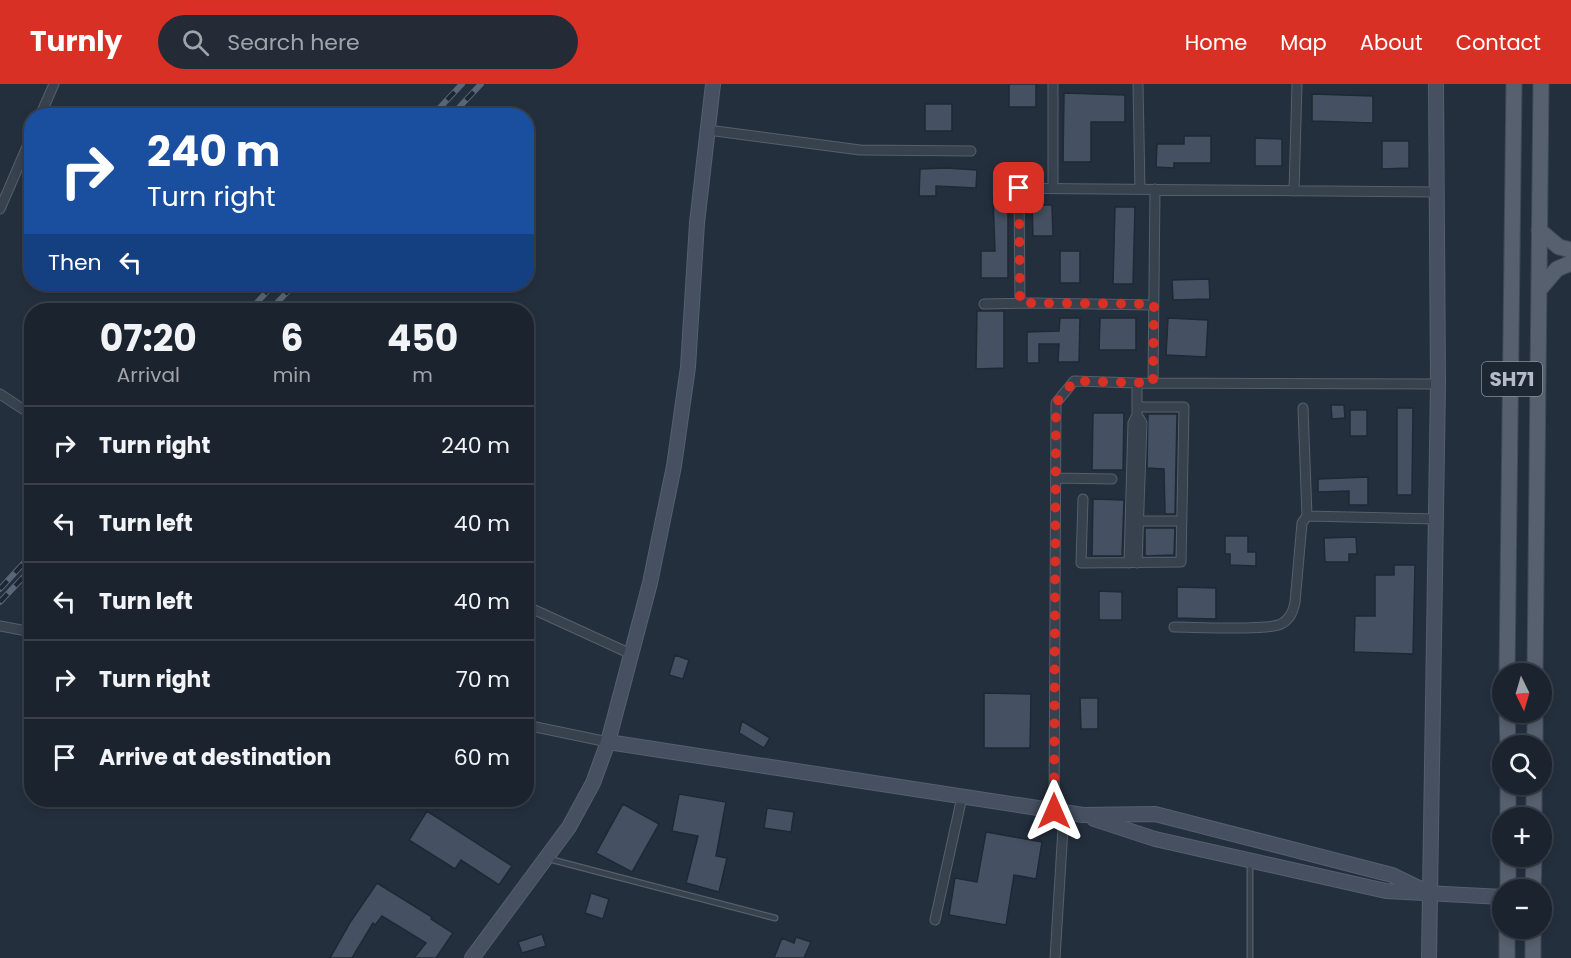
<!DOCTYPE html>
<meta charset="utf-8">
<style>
:root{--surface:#1b232e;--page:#242b36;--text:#f1f3f6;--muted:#a0a4aa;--line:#39404a;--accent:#d93025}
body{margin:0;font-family:Poppins,sans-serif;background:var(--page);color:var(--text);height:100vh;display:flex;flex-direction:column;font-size:22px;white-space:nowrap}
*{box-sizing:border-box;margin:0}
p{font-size:20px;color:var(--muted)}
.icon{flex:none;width:33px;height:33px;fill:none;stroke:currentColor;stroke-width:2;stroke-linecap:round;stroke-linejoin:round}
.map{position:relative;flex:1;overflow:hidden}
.drawer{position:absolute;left:24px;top:219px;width:510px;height:504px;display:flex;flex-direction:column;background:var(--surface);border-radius:24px;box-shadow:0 3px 9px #0003,0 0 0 2px var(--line)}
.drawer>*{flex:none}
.top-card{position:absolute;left:24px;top:24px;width:510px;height:183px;border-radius:24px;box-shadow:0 3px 9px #0003,0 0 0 2px var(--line);background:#1a4fa0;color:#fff;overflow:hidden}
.needle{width:39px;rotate:175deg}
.tools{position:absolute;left:1492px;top:579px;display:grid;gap:12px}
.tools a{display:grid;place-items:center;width:60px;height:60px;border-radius:50%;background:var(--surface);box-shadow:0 3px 9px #0003,0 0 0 2px var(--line);font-size:30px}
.pin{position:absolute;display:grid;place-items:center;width:51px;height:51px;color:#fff;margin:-26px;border-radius:12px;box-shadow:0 3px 9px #0006}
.me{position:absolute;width:66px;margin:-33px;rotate:0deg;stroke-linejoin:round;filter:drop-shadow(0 0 4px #0008)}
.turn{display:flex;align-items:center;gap:21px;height:126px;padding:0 24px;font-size:27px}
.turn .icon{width:78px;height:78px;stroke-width:2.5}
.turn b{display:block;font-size:42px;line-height:51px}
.then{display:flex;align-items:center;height:57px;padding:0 24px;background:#0003;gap:12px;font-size:22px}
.eta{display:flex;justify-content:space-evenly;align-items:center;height:102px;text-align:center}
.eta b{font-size:36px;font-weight:700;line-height:42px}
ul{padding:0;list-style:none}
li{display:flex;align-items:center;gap:18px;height:78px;padding:0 24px;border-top:2px solid var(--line)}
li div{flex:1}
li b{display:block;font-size:22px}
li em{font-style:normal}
header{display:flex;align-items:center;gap:36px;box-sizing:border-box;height:84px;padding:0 30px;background:var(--accent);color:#fff}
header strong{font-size:28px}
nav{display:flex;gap:33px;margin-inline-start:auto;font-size:21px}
.search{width:420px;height:54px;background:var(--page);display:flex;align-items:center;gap:15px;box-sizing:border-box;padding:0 21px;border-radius:33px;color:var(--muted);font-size:22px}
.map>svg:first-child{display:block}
</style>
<header>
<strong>Turnly</strong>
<div class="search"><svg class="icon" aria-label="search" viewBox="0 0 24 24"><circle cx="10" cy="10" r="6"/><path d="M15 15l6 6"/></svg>Search here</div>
<nav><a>Home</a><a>Map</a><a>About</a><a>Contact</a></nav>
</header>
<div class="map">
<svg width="1571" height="874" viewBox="0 0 1571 874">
<rect width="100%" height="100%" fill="#242f3e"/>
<!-- building -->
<path fill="#455162" stroke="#1f2835" stroke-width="1.5" d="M1009,0H1036V23H1009Z
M1064,9L1125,11V38H1091V78H1063Z
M1312,10L1373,12V39L1312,37Z
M925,20H952V47H925Z
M1184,52H1211V79H1174V84L1156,83L1157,60H1184Z
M1255,54L1282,55V82H1255Z
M1382,57H1409V84L1382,85Z
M946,84L977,86L976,104L936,102V112H919L920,85Z
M993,114H1008V194H981V167H995Z
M1032,121H1052L1053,152H1033Z
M1115,123H1135L1133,200H1113Z
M1060,167H1080V199H1060Z
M1209,195L1210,215L1173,216L1172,196Z
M977,227H1004V284L976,285Z
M1060,234H1080L1079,278H1058L1059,260H1039V279H1027V248L1059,247Z
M1100,234H1136V266H1099Z
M1168,234L1208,236L1206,273L1166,271Z
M1331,321H1344L1345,334L1332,335Z
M1397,324H1413L1412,411H1397Z
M1350,326H1367V352H1350Z
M1093,329H1124L1123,386H1092Z
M1148,330H1177L1175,430H1165L1164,385L1147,384Z
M1368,393V421H1349V407L1318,408V395Z
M1093,415L1124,416L1122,472H1092Z
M1145,444H1175L1174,471L1145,472Z
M1225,452H1248V468H1256V482L1230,481V470H1225Z
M1356,453L1357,470H1349V478H1325L1324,454Z
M1394,481H1415L1413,570L1354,568L1355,532H1375V491H1394Z
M1177,503L1216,504V535L1177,534Z
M1099,507L1122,508V536H1099Z
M675,571L689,576L683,595L669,591Z
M984,609L1031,610L1030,664H984Z
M1080,614H1098V645H1081Z
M742,637L770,654L764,664L739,649Z
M679,710L726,718L716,772L727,774L719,808L686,799L698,752L672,747Z
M623,720L659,740L632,788L596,769Z
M767,724L794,728L791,748L764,744Z
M427,727L512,782L499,801L461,776L455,785L409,756Z
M986,748L1042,758L1036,795L1014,791L1006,841L949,831L955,794L977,798Z
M377,799L432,833L431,835L453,849L436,874H414L426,859L382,832L375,841L373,839L352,874H330L351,837Z
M591,809L609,815L603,835L585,829Z
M542,850L546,862L522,869L518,858Z
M796,853L811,858L804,874H774L782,854L794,859Z"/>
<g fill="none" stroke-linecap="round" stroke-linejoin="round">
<!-- lane casing -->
<g stroke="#565f6c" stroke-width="7">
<path id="lane" d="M549,775L775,834
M1250,874V778"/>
</g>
<!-- street casing -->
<g stroke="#565f6c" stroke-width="11">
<path id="street" d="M1138,1L1140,105
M40,32L54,0
M708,46L860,66L971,67
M999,104L1438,108
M1019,104L1020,219
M1053,104V0
M1294,107L1297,0
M0,125L32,51
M984,220L1035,219L1153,221
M1153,299L1155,105
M0,310L32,331
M1303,324L1307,432
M1137,331L1142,339L1137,479
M1056,394L1112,395
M1083,415L1081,479L1181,478L1184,323H1137
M1139,437H1182
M1129,479L1133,339L1137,331V299
M526,522L631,570
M0,542L32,548
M1174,543C1194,543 1266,547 1281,540C1290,535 1293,528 1295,518L1302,439L1307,432L1436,435
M526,641L608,658
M1054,727L1056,319L1074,297L1137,299L1438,300
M935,836L962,713
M1055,874L1064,728"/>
</g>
<!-- secondary casing -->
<g stroke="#565f6c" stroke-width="16">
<path id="secondary" d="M608,658L1083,731L1155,730L1392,791L1431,810
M1094,735L1155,755L1386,807L1503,813
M472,874L569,743L593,699L608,658L650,499L674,382L688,283L697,139L713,0
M1429,874L1438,300L1436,0"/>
</g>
<!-- primary casing -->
<g stroke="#414a57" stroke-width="17">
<path id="primary" d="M1539,146L1559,163L1571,166
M1539,206L1557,185L1571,179
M1507,590L1514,0
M1535,590L1541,0
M1507,628L1508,662
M1535,662V628
M1508,700V734
M1534,734V700
M1508,772V806
M1533,806L1534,772
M1533,844V874
M1507,874V844"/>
</g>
<!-- lane -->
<use href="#lane" stroke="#38414e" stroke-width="4.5"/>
<!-- street -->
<use href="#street" stroke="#38414e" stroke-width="9"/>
<!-- secondary -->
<use href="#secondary" stroke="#465061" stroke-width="14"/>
<!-- primary -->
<use href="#primary" stroke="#56606e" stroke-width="15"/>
<!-- rail casing -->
<g stroke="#5a6575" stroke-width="6">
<path id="rail" d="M432,32L462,0
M451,32L481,0
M250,226L274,200
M270,226L295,200
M0,505L32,470
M0,518L32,484"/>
</g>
<!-- rail -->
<use href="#rail" stroke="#1d2633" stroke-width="4" stroke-dasharray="11" stroke-linecap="butt"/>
</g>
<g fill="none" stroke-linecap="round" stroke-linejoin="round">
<!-- route -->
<path stroke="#d93025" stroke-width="10" stroke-dasharray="0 18" d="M1019,104L1020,219L1154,220L1153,299L1074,297L1056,319L1054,727"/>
</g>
<g text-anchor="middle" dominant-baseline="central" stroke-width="6" stroke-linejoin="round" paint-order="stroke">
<!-- shield labels -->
<rect fill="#1d2633" stroke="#878f9c" stroke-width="1.5" x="1482" y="278" width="60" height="34" rx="4.5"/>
<g font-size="20" font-weight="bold" fill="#b4bcc9">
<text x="1512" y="295">SH71</text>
</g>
</g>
</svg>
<div class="tools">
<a><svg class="needle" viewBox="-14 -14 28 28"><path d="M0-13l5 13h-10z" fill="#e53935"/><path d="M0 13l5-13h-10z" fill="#a0a4aa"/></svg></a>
<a><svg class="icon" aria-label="search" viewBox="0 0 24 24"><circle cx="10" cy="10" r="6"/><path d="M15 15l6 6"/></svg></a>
<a>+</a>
<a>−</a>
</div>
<div class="pin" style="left:1019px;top:104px;background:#d93025"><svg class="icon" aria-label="arrive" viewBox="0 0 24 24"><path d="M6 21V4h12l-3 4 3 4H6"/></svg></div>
<svg class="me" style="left:1054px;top:727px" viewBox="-20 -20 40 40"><path d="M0-17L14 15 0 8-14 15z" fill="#d93025" stroke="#fff" stroke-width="4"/></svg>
<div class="top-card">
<div class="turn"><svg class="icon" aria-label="right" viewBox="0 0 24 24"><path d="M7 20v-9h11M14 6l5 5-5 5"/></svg><div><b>240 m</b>Turn right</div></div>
<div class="then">Then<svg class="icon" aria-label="left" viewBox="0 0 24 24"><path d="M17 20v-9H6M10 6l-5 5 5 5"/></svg></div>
</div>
<section class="drawer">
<div class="eta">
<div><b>07:20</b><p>Arrival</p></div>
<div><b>6</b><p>min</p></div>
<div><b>450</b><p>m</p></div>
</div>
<ul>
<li><svg class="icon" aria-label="right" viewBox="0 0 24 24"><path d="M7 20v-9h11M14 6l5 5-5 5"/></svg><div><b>Turn right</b></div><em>240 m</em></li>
<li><svg class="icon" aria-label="left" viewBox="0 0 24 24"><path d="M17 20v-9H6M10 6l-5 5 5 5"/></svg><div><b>Turn left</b></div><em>40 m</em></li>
<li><svg class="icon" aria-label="left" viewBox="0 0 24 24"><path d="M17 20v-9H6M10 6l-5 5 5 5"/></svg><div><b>Turn left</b></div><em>40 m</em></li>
<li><svg class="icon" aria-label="right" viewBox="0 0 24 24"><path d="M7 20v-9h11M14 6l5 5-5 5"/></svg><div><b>Turn right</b></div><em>70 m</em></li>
<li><svg class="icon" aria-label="arrive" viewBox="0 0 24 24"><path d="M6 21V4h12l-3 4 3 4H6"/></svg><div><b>Arrive at destination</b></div><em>60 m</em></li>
</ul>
</section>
</div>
